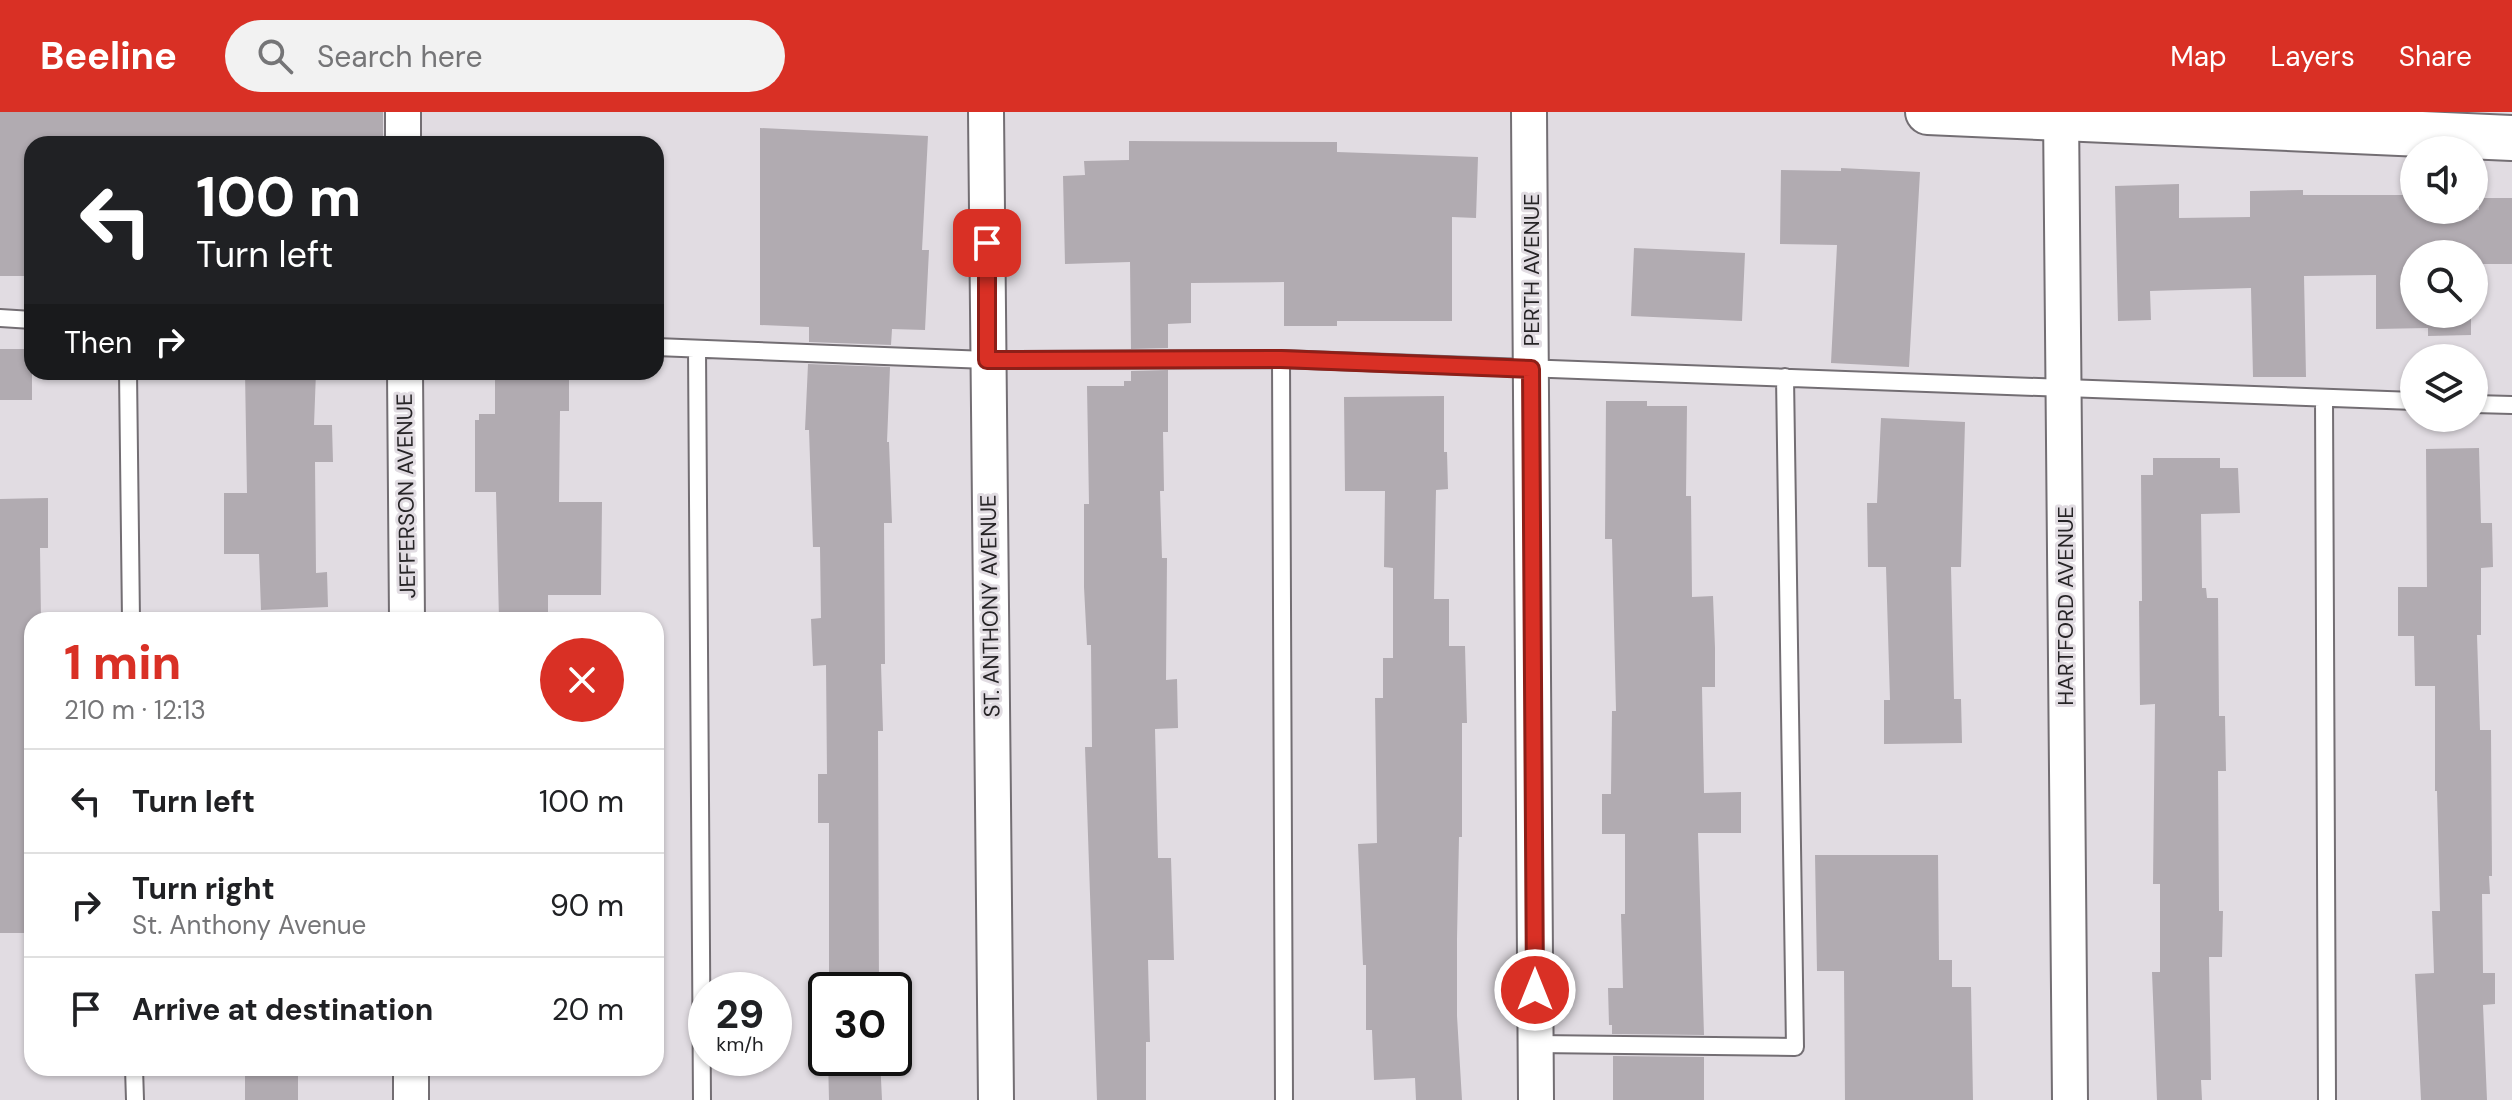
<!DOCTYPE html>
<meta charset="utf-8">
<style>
:root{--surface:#fff;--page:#f2f2f2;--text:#202124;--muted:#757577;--line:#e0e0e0;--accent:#d93025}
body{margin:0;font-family:"DM Sans",sans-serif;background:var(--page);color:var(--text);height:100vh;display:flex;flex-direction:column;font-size:30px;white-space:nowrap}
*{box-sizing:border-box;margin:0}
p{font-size:26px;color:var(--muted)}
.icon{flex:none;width:44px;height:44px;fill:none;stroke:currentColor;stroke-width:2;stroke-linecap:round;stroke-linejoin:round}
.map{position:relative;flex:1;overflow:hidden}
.sheet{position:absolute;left:24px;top:500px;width:640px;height:464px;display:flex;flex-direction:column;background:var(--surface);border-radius:24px;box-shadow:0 2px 6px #0004}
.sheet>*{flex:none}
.guide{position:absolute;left:24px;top:24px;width:640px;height:244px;border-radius:24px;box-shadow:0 2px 6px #0004;background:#202124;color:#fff;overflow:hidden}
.tools{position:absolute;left:2400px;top:24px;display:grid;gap:16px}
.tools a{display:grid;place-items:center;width:88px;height:88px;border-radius:50%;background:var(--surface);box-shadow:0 2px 6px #0004;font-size:40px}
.speed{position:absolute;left:688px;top:860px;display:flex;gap:16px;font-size:40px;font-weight:700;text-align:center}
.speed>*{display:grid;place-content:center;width:104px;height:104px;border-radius:50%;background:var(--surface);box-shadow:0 2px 6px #0004;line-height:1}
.speed small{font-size:20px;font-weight:400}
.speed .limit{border:4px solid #111;border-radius:12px;background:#fff;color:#111}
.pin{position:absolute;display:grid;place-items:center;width:68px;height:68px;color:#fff;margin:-34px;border-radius:16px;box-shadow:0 4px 12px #0006}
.me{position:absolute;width:88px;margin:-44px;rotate:0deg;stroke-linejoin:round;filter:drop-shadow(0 0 6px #0008)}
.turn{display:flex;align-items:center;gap:28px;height:168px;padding:0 40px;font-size:36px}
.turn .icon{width:104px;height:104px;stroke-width:2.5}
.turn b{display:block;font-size:56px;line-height:68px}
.then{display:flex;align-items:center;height:76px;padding:0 40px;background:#0003;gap:16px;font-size:30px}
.round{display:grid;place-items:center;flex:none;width:84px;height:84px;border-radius:42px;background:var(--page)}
.head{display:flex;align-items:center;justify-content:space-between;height:136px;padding:0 40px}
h1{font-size:48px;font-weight:800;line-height:60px;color:var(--accent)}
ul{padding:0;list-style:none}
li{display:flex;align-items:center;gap:24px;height:104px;padding:0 40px;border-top:2px solid var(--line)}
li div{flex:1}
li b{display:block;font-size:30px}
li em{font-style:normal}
header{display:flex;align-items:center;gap:48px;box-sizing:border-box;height:112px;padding:0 40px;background:var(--accent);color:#fff}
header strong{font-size:38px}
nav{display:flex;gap:44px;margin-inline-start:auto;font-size:28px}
.search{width:560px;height:72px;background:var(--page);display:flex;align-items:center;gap:20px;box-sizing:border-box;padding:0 28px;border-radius:44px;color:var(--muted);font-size:30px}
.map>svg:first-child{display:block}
</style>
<header>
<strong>Beeline</strong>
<div class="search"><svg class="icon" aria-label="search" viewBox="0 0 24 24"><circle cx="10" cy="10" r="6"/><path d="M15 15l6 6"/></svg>Search here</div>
<nav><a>Map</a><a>Layers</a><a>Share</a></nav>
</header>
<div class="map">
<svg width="2512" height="988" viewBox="0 0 2512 988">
<rect width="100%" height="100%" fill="#e1dce2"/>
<!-- building -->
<path fill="#b1abb1" d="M0,0H383V32H32V164H0Z
M760,16L928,24L922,138H929L925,218L892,217L891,233L809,230V215L760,213Z
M1129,29L1337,30V40L1478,45L1476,106L1452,105V209H1337V214H1284V170L1191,171V211L1168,212V236L1131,237L1130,150L1065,152L1063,64L1085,63L1084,49L1129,48Z
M1841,56L1920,60L1909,255L1831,251L1837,133L1780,132L1781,58L1841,59Z
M2179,72V106L2250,105V79L2303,78V83H2414V98H2479V86H2512V152H2474V142H2414V202H2471V223L2428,224V216L2376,217V163L2304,164L2306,265H2253L2251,176L2150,179L2151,208L2118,209L2115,74Z
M1634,136L1745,141L1742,209L1631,204Z
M0,237H32V288H0Z
M808,252L890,255L887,330H889L892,411H884L885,552H881L883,619H878L879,878H829V711H818V662H827L826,553L813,554L811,507L821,506L820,435H813L809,318H805Z
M1168,258V320H1163L1164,379H1160L1162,446H1167L1166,568L1177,567L1178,616L1155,617L1158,746H1171L1174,848H1148L1150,930H1146V988H1097L1085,635H1092L1091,533H1087L1084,475V392H1089L1087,274H1124V269H1131V259Z
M245,260H316L314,313H332L333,350H315L316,461L327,460L328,495L261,498L259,442H224V381H247Z
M495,260H569V299H560L559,390H602L601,483H548V508H499L496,380H475V308H479V302H495Z
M1444,284V340H1447L1448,377L1436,378L1434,487H1449V534H1465L1467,611H1462V725H1459L1457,827V904L1462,988H1416L1415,966L1374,968L1372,918H1366V853H1363L1358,732L1377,731L1375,586H1383V546H1393V456L1384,455L1385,379H1345L1344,285Z
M1606,289H1647V294H1687L1686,384H1691L1692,485L1713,484L1715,536V575H1702L1704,681L1741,680V721H1698L1704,923L1612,922V913H1609L1608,876H1623L1621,802H1625V722H1602V682H1611L1612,599H1616L1612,427H1605Z
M1881,306L1965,310L1961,455H1951L1954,587H1961L1962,631L1884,632V588H1890L1886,455H1868L1867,391H1877Z
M2479,336L2481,411H2492L2493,455L2481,456V523H2477L2480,618H2491L2492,764H2489L2490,782H2482L2483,861H2495V892L2483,893L2487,988H2421L2415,862L2434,861L2432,799H2440L2437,679H2435V574H2415L2414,524H2398V475H2427L2426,337Z
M2153,346H2220V356H2238L2240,401L2201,402L2202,476H2206L2207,486H2218L2219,604H2225L2226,659H2218L2219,799H2223L2222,845H2209L2211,968H2201L2202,988H2157L2152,860H2160V772H2153L2155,592L2140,593L2139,489H2142L2141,363H2153Z
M48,386V436H40L41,508H32V821H0V387Z
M1815,743H1938L1939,848H1952V875H1971L1973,988H1845L1844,859H1817Z
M1613,944L1704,945V988H1613Z
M828,946H880L882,988H829Z
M245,956H298V988H245Z"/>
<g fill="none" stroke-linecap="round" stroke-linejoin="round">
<!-- lane casing -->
<g stroke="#736e73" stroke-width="20">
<path id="lane" d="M0,206L32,208
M656,235L987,248L1281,247L2414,289
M697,237L702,988
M1281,247L1284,988
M128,260L131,508
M2324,286L2327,988
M2474,292L2512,293
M1536,932L1795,935L1785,265
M134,956L135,988"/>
</g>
<!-- street casing -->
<g stroke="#736e73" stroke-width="38">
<path id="street" d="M403,0V32
M986,0L996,988
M1529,0L1536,988
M2061,0L2070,988
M405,260L407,508
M411,956V988"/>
</g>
<!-- primary casing -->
<g stroke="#736e73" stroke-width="48">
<path id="primary" d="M1928,0L2512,26"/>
</g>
<!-- lane -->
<use href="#lane" stroke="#fff" stroke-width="16"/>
<!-- street -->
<use href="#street" stroke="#fff" stroke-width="34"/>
<!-- primary -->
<use href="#primary" stroke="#fff" stroke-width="44"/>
</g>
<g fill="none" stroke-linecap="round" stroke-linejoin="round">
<!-- route casing -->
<g stroke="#8d1f18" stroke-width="20">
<path id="route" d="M987,131V248L1281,247L1531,257L1535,878"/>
</g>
<!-- route -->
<use href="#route" stroke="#d93025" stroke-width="14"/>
</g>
<g text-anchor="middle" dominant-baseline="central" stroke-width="6" stroke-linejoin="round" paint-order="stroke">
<!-- street labels -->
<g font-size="22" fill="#262426" stroke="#e1dce2">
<text transform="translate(1531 158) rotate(-90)">PERTH AVENUE</text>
<text transform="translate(406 384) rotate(-91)">JEFFERSON AVENUE</text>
<text transform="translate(990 494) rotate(-91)">ST. ANTHONY AVENUE</text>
<text transform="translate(2065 494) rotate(-90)">HARTFORD AVENUE</text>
</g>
</g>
</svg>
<div class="tools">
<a><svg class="icon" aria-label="sound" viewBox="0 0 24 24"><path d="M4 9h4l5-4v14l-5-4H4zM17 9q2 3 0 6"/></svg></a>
<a><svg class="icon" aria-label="search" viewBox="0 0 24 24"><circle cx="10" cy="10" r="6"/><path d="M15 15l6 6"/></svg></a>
<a><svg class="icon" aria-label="layers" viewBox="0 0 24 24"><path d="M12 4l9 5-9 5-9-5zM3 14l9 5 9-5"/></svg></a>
</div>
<div class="speed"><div>29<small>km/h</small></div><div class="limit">30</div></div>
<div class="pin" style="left:987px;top:131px;background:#d93025"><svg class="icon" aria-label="arrive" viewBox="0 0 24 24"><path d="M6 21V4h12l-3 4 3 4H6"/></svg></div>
<svg class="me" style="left:1535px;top:878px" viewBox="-20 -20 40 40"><circle r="17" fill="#d93025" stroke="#fff" stroke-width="3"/><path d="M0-11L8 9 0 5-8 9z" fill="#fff"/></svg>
<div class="guide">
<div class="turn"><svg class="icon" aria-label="left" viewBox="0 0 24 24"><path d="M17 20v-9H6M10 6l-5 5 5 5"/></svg><div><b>100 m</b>Turn left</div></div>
<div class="then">Then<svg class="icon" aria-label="right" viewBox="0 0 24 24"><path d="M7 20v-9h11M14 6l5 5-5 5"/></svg></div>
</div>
<section class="sheet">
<div class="head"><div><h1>1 min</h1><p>210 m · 12:13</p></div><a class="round" style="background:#d93025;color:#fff"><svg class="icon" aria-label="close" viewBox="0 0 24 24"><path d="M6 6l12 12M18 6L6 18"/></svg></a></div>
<ul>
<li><svg class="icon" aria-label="left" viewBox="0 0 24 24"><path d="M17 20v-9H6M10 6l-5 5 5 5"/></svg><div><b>Turn left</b></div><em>100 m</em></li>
<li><svg class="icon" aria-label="right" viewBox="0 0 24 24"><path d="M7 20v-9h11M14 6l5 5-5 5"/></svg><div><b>Turn right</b><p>St. Anthony Avenue</p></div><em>90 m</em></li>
<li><svg class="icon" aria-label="arrive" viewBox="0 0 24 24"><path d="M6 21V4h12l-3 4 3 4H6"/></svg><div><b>Arrive at destination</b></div><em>20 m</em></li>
</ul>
</section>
</div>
